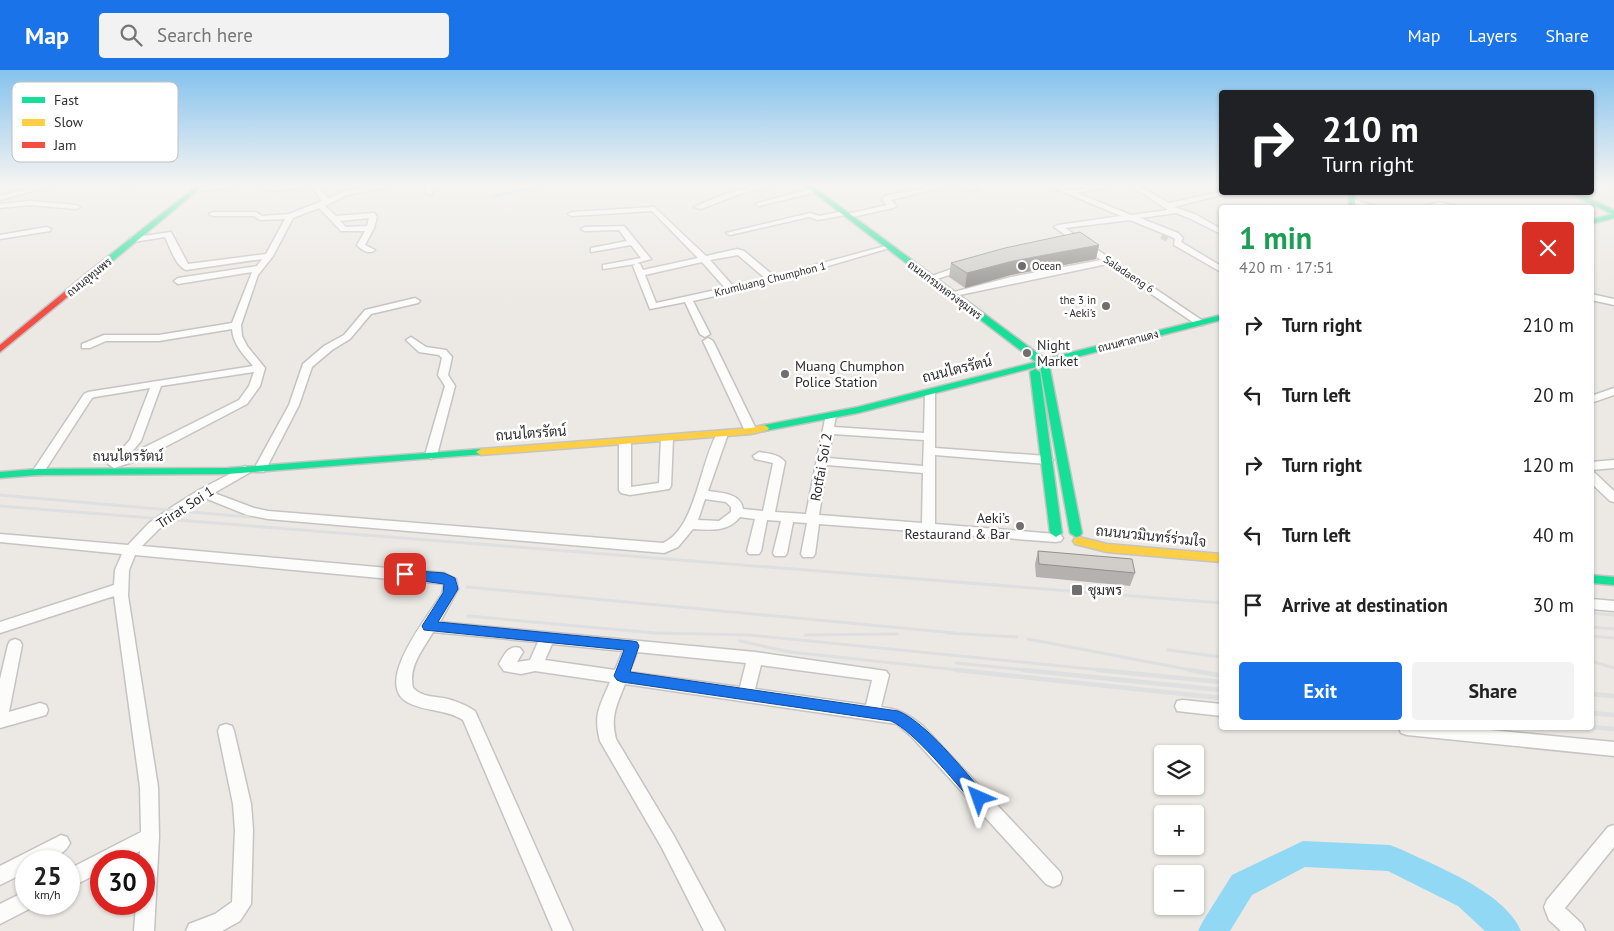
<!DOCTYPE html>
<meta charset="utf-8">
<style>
:root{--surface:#fff;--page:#f2f2f2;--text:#222;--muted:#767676;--accent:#1a73e8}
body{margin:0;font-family:"PT Sans",Sarabun,sans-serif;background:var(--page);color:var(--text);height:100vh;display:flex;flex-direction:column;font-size:19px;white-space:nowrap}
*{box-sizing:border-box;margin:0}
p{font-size:16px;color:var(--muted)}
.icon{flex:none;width:28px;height:28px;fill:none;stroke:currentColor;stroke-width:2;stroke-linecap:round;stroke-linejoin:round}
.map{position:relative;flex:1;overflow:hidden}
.drawer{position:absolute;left:1219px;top:135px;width:375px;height:525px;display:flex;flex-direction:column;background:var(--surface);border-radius:5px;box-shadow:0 1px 4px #0004}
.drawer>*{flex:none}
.banner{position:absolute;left:1219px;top:20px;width:375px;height:105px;border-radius:5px;box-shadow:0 1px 4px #0004;background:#202124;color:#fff;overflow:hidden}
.buttons{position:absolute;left:1154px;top:675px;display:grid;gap:10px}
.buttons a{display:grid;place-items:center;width:50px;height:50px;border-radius:5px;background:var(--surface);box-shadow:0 1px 4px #0004;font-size:25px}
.speed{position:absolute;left:15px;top:780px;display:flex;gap:10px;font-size:25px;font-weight:700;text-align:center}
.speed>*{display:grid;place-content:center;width:65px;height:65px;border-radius:50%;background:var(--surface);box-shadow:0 1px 4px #0004;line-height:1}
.speed small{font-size:12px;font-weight:400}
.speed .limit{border:8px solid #d22;background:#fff;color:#111}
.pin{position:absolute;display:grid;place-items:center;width:42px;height:42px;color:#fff;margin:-21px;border-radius:10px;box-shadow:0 2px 8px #0006}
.me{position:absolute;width:55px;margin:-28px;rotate:317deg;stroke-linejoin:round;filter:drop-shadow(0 0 4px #0008)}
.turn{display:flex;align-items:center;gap:18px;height:105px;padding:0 20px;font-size:22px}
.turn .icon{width:65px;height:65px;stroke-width:2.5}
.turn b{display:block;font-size:35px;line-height:42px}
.round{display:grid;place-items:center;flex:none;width:52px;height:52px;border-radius:5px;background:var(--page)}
.headline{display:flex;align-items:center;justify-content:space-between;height:85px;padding:0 20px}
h1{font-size:30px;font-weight:700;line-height:38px;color:#1e9e55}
.cta{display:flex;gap:10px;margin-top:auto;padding:10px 20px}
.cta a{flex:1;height:58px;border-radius:5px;background:var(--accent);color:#fff;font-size:20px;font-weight:700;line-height:58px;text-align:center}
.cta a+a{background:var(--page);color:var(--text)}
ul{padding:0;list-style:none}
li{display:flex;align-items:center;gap:15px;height:70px;padding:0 20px}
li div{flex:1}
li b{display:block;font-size:19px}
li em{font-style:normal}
header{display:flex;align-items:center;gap:30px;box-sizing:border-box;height:70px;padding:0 25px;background:var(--accent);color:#fff}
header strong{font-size:24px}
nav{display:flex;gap:28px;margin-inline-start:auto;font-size:18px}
.search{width:350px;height:45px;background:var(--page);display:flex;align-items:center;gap:12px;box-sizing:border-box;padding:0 18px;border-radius:5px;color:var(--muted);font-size:19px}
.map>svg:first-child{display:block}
</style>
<header>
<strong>Map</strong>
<div class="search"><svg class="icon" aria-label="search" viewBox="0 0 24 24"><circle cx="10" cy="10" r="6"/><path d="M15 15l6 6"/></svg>Search here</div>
<nav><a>Map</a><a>Layers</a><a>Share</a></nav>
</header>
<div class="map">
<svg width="1614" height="861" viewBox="0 0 1614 861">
<rect width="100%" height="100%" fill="#ece8e3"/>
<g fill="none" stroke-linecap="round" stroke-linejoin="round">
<!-- stream -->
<path stroke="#91d8f4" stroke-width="2" d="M495,126L548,115"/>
<!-- river -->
<path fill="#91d8f4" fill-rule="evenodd" d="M1303,771L1390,775L1400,779C1436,796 1505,822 1521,861H1485L1458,836L1388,801L1305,797L1252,825L1230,861H1198L1203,851L1232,805Z"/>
<!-- street-tunnel -->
<path stroke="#c6c3bf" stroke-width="8" stroke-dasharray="8 4.5" stroke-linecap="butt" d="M1162,165L1168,168"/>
<!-- street casing -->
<g stroke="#c5c4c4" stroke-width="3">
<path id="street" d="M43,115H54L0,130V126Z
M121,115H137L133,117Z
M217,115H236L232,117L196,121L192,119L196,117Z
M259,115H268L273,117L309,115L305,117L272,121Z
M311,115H317L328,128C346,120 366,115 386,115V117L347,125L325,136L336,146L374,143L377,147L374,158L365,175L375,180C370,185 361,180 357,175L365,161H341L319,138L293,148L273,186L258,205L241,255L242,266L247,276L265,298L260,316L247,334L142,389L114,398L108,394L130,370L150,318L95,327L92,328L42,405H34L32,402L84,324L88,322L253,296C243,284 233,274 232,259L159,271H106L90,278H82V274L104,265H159L232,253L252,202L178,214L174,211L178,208L257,196L262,189L186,200C175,195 170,177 165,167L133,172H130V168L171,162L188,194L266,184L285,149L260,150L254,146H213L209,144L213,142H256L262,146L289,144L322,131ZM369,148L367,156L346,157L340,151ZM254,302L249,316L239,330L129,385L141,371L161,316Z
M427,115H434L432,125L425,123Z
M762,115H773L737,125L701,139L694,137L732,121Z
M938,115H950L891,130L897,136L893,138L848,148L845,145L818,150L809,147L730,165L726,163L810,143L819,146L844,141L847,144L887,135L882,130L885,126Z
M955,115H966L978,119L974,121Z
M1047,115C1056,114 1062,119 1070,120C1083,120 1097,115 1110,115L1107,117L1077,123L1131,145L1168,140L1130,115H1137L1169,133L1221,122H1232L1174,137L1195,144L1221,159V164L1189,148L1176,143L1140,148L1178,163L1183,168L1181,172L1221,196V202L1174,175L1175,169L1172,167L1130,150L1065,158L1203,251V255H1197L1107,194L950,227V223L1011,207L1101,190L1054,157L1058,155L1121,146Z
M1608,115H1614V117H1609Z
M814,118H817V122L759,136L755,134Z
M1349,128L1381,138H1368L1349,132Z
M30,131L76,135L80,137L76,139L30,135L0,138V134Z
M1439,132L1464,138H1418Z
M654,137L706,186L737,179L744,181L774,206L889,175L893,177L763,215L693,231L710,264L705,267L700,264L685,232L650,239L633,196L635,194L603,199V195L641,188L631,175L591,182V178L627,171L619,160L585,161L581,159L585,157L624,156L651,189L637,193L640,194L643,200L698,188L652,141L572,146L568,144L572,142ZM738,185L766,209L733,216L710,190ZM702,192L725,218L656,233L645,205Z
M47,157L51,159L50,161L0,169V165Z
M966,194L969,195V199L930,211L926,208Z
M1591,224L1614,229V235L1591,230Z
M415,228L420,231L418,233L371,244L350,269L332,280L312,297L299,335L266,399L264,402H256L254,399L289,335L303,294L324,276L344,265L365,240Z
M411,267L426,277L446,280L452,287L448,305L455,316L437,385L431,389L425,385L445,316L438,305L442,288L439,285L419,282L406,270Z
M708,268L713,271L757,361L755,363H747L745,361L703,271Z
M1614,318V325L1591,333V326Z
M930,319L935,322V378L1047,386L1053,390L1047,394L935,385V454L1056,464L1061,465L1063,468L1061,471L1056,472L819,454L815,484L813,487H803L801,484L807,453L793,452L787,483L785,486H775L773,483L781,451L767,450L761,481L759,484H749L747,481L755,449L740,447C728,462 711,460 693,459L678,477L664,483L268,449L247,445L205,428L159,459L142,476L444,503L456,509L458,519L440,552L755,582L886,601L889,605L881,637C899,639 909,645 923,656L1060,802L1062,808L1060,814L1053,817L1046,814L911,666L897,654L625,614C617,635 610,646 616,669L674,766L725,861H704L662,778L600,671C593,644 600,636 610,612L535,601L521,604L504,601L499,594C504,585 509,574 520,578L523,582L517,592L530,590L538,572L433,562C423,580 408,596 413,618C423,628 436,626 448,629C458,632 466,635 475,641L573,861H553L463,650C446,639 427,642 409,633C371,615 429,545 442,524L444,514L135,485L129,500L128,526L158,717L159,767L154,861H134L136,834H144V791H139L140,781L121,791H101V802L69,818V799L141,762L140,717L114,526L0,563V552L114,515L115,500L122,484L0,472V464L128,475L149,453L172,437L199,420L245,396L251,400L249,403L214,423L254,438L268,441L663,473C696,459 700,391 718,362H726L728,364L708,421C721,423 741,423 743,439L763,441L773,393L755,389L753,386L759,382C769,384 779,384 785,392L775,442L806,444L826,344H834L836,346L834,357L924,363L925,322ZM833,364L924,370L923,396L828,388ZM827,395L923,403L922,453L819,445ZM705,429L726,432L731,437V442L719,451L698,450ZM552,574L623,581L615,600L545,590ZM637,582L746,593L740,617L629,602ZM761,595L872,610L866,635L755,619Z
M667,365L673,368L671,416L669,419L630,425L621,423L619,420V371L621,369H629L631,371V417L659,413L661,368Z
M1614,390V398L1591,400V392Z
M1591,402L1595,403L1614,421V432L1610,431L1591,413Z
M1591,529L1614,531V541L1591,539Z
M15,569L20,571L22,575L9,642L40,633L46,635L48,640L46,645L0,658V609L8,575L10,571Z
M1183,630L1221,634V646L1177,641L1175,636L1177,631Z
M226,654L232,656L234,661L251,734L253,760L251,834L240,851L222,861H186L189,854L215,844L232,832L235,760L233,734L218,661L220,656Z
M1399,658H1470L1614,672V686L1407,665L1401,663Z
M1614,755V777L1565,838L1582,854L1585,861H1561L1549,850L1544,837L1547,830L1608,757Z
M61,765L67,767L70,773C63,789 41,791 26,791V802L0,815V796Z
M26,821V834H34L33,837L0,854V834Z"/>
</g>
<!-- fast casing -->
<g stroke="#c5c4c4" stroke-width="3">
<path id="fast" d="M198,115H204L97,204H91V200Z
M804,115H811L1045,289L1221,245V250L1049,294L1082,463L1080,466L1076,467L1070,463L1040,296L858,343L764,361L760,360L759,358L760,356L858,337L1036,292Z
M1349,122H1355V138H1349Z
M1567,122H1576L1614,140V148L1591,154V150L1612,144Z
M1035,299L1040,302L1062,463L1056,467L1050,463L1030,302Z
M481,379L485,380L486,382L485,384L228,404L38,405L0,408V402L38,399L228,398Z
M1591,505L1614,507V515L1591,513Z"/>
</g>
<!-- slow casing -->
<g stroke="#c5c4c4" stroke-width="3">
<path id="slow" d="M764,355L769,358L768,360L751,364L481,385L476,382L481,379L751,358Z
M1079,467L1107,474L1221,484V492L1107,482L1075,474L1073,471L1075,468Z"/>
</g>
<!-- jam casing -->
<g stroke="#c5c4c4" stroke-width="3">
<path id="jam" d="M91,200L98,202L0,282V275Z"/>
</g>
<!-- street -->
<use href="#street" fill="#fcfcfb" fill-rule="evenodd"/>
<!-- fast -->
<use href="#fast" fill="#16e098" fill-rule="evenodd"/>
<!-- slow -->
<use href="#slow" fill="#ffcf43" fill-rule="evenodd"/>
<!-- jam -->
<use href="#jam" fill="#f24e42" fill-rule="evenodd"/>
<!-- rail-far1 -->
<path stroke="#dedfe0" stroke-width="3" d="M0,425L248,447
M0,436L1221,533
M467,517L955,563
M1591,543L1614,545
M468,546L655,563L749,565L1111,601
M1591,557L1614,559
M947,563L1017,567
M805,565L897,564
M1591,566L1614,568
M1028,569L1196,601
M740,571L790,582L968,601
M1168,580L1221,587
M1591,591L1614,598
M956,593L1035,601"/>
<!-- rail -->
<path stroke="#dedfe0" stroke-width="4.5" d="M957,600L1221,628
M1023,600L1221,620
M1098,600L1221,612
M1190,600L1217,605
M1591,624L1614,626
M1591,643L1614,645
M1591,657L1614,659"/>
</g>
<!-- wall -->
<path fill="#b4b1ae" d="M1099,175L1096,189L1011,205L965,218L949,207L951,193Z
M1038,481L1135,503L1130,516L1036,507L1035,494Z"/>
<!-- shaded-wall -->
<path fill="#92908d" d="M1099,175L1096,189L1011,205L965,218L967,203L1013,191Z"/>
<!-- building -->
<path fill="#d1ceca" stroke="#92908d" d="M1080,162L1099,175L1013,191L967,203L951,193L1005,178Z
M1038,481L1132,489L1135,503L1039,494Z"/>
<!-- sky -->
<linearGradient id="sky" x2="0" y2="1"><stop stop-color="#85c2ed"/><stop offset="0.49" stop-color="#f6f5f2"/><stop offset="1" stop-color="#f6f5f2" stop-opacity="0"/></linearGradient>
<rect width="1614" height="235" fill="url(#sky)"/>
<!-- route -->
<path fill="#1a73e8" stroke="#114b97" d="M405,500L444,503L455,508L458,519L438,552L632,571L637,572L639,576L630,602L898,641C926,652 963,700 984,723L987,728L984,733L979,735L973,733C955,712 914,661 891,651L622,612L617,610L614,606L624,580L424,560L422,556L443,523L444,514L401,508L399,504L401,501Z"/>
<!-- markers -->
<g fill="#706f6d" stroke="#fff" stroke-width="2">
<circle cx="1022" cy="196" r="5"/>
<circle cx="1106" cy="236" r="5"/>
<circle cx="1027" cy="283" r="5"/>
<circle cx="785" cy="304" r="5"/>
<circle cx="1020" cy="456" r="5"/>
<rect x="1071" y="514" width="12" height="12" rx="2.5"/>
</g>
<g text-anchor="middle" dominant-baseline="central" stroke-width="5" stroke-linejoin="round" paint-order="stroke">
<!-- far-poi labels -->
<g font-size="11" fill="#2e2e2e" stroke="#fff" text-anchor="start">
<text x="1032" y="196">Ocean</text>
<text x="1096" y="230" text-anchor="end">the 3 in<tspan x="1096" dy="13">- Aeki's</tspan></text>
</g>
<!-- far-street labels -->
<g font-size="11" fill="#2e2e2e" stroke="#fff">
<text transform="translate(1129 204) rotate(34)">Saladaeng 6</text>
<text transform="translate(89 207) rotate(-39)">ถนนอุทุมพร</text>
<text transform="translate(770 209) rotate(-14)">Krumluang Chumphon 1</text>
<text transform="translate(945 220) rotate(37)">ถนนกรมหลวงชุมพร</text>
<text transform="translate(1128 271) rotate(-14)">ถนนศาลาแดง</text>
</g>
<!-- poi labels -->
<g font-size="14" fill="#2e2e2e" stroke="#fff" text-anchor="start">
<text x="1037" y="275">Night<tspan x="1037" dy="16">Market</tspan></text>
<text x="795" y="296">Muang Chumphon<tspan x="795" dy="16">Police Station</tspan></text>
<text x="1010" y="448" text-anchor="end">Aeki’s<tspan x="1010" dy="16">Restaurand &amp; Bar</tspan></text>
<text x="1088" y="520">ชุมพร</text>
</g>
<!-- street labels -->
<g font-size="14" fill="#2e2e2e" stroke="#fff">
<text transform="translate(957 299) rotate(-14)">ถนนไตรรัตน์</text>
<text transform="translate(531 363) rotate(-4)">ถนนไตรรัตน์</text>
<text x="128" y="386">ถนนไตรรัตน์</text>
<text transform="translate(821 397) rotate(-80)">Rotfai Soi 2</text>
<text transform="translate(185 437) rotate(-33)">Trirat Soi 1</text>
<text transform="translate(1151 466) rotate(6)">ถนนนวมินทร์ร่วมใจ</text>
</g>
</g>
<!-- legend -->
<rect x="12" y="12" width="166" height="80" rx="8" fill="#fff" stroke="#c0c0c0" stroke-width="1"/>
<rect x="22" y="27" width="23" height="6" fill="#16e098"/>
<rect x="22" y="49" width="23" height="7" fill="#ffcf43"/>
<rect x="22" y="72" width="23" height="6" fill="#f24e42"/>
<g font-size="14" fill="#2e2e2e">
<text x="54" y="35">Fast</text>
<text x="54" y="57">Slow</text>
<text x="54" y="80">Jam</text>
</g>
</svg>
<div class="buttons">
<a><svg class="icon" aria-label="layers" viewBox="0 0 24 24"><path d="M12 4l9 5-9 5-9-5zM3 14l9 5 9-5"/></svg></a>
<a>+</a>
<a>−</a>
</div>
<div class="speed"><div>25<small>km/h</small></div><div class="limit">30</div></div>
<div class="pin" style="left:405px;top:504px;background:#d93025"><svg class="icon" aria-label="arrive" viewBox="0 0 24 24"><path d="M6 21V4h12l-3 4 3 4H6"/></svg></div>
<svg class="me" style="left:979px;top:728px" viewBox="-20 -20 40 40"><path d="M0-17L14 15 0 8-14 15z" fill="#1a73e8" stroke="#fff" stroke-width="4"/></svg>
<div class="banner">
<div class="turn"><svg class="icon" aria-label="right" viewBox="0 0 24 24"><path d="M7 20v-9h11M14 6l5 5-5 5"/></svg><div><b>210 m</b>Turn right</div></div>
</div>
<section class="drawer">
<div class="headline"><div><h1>1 min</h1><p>420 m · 17:51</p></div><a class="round" style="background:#d93025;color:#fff"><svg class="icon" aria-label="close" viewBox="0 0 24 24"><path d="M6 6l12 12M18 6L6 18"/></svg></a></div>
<ul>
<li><svg class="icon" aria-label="right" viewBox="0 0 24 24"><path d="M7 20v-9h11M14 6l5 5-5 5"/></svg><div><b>Turn right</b></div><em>210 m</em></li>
<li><svg class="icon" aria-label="left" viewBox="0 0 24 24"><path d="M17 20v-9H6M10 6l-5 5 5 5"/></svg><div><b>Turn left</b></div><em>20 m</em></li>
<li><svg class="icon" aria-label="right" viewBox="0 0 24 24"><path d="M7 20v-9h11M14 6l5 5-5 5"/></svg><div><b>Turn right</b></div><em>120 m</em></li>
<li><svg class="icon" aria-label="left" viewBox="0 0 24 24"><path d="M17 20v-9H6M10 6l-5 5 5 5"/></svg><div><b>Turn left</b></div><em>40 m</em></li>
<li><svg class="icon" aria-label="arrive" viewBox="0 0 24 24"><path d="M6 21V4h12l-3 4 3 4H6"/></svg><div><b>Arrive at destination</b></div><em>30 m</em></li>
</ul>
<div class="cta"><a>Exit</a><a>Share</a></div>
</section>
</div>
